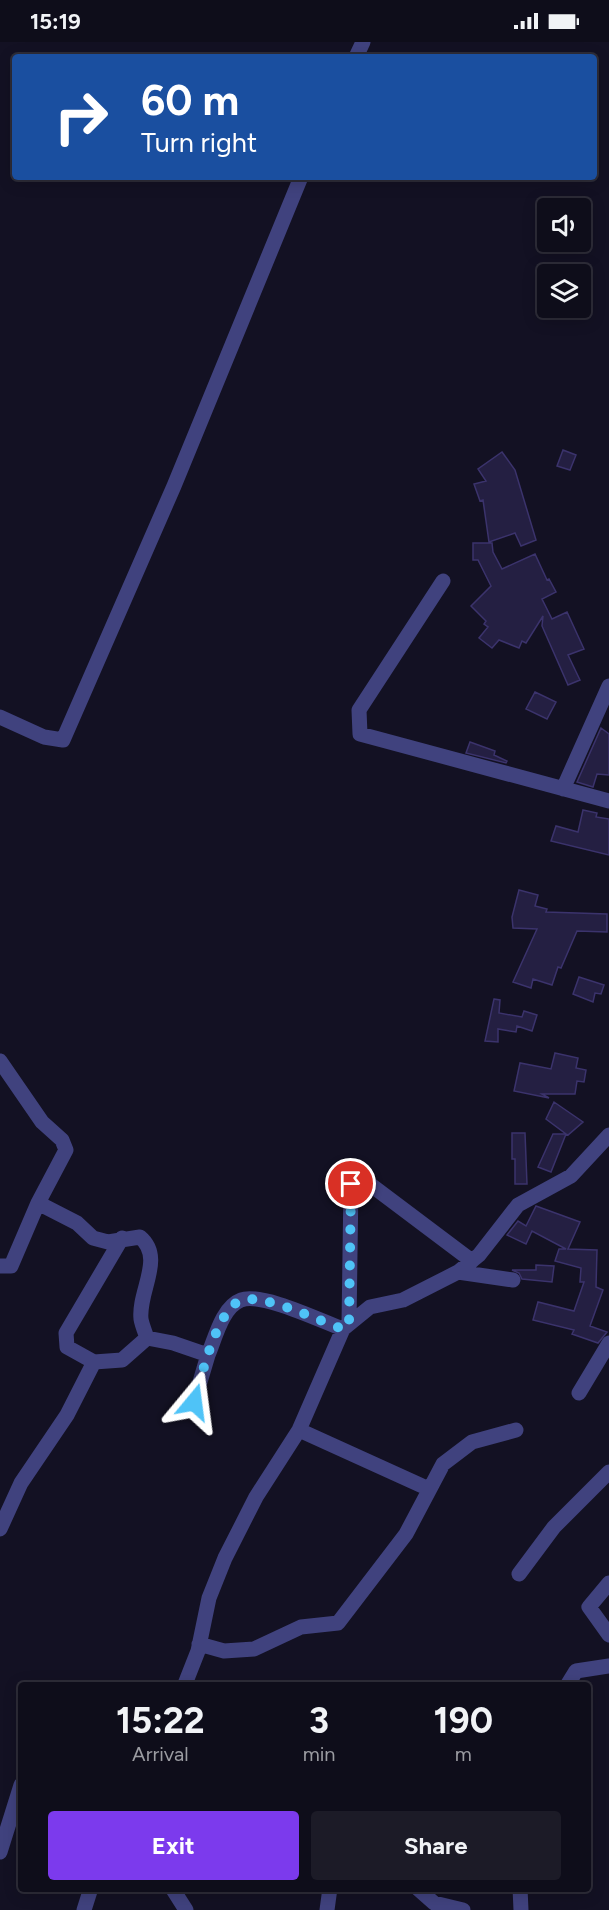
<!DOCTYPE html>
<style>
:root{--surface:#0e0d1a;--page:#1c1b27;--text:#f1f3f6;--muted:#9b9ca2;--line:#2e2d39;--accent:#7c3aed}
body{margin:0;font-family:Figtree,sans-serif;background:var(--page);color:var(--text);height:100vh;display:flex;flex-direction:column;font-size:22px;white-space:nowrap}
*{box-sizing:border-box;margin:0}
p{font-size:20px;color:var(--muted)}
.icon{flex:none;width:33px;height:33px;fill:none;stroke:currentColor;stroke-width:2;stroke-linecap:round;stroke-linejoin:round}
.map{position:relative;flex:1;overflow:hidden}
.sheet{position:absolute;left:18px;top:1640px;width:573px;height:210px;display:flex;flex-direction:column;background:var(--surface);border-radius:6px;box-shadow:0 3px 15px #0003,0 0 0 2px var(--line)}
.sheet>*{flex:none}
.guide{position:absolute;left:12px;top:12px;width:585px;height:126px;border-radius:6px;box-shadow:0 3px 15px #0003,0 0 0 2px var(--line);background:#1a4fa0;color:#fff;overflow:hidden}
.buttons{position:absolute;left:537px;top:156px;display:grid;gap:12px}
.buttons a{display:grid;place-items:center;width:54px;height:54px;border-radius:6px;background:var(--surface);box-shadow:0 3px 15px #0003,0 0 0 2px var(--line);font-size:30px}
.pin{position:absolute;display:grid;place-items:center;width:51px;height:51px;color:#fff;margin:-26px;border:3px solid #fff;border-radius:50%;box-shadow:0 2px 6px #0007}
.me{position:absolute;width:66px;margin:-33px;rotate:16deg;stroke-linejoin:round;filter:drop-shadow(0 0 4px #0008)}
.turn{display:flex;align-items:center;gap:21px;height:126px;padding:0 30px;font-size:27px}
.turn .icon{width:78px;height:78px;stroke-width:2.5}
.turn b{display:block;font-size:42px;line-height:51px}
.eta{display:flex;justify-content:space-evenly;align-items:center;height:102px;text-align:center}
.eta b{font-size:36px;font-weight:700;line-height:42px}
.action{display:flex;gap:12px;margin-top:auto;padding:12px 30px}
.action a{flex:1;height:69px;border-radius:6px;background:var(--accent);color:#fff;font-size:24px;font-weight:700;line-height:69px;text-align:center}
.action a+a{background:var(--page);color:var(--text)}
.status{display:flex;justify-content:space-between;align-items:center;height:42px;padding:0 30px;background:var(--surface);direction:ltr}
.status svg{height:16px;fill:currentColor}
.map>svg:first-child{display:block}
</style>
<div class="status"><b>15:19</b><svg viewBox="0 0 49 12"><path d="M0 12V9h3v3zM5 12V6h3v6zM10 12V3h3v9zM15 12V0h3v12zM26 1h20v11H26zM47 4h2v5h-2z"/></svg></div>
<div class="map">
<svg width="609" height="1868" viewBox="0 0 609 1868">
<rect width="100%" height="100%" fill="#131123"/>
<!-- building -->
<path fill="#241f42" stroke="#3b336c" stroke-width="1.5" d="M563,408L576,413L570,428L557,424Z
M502,410L515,428L536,498L521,504L515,491L489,500L483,458L480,459L474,442L486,439L478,427Z
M473,501H492L493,510L502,527L535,512L547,538L549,537L556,550L542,557L552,577L567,570L584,607L568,613L580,638L568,643L542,584L543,574L526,601L522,599L519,606L499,598L492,606L479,596L488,585L484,582L486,579L471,564L491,544L478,518H473Z
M535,650L556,660L547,677L526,667Z
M601,686L609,692V733L597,732L593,745L577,740Z
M470,700L495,709L494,713L507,719L506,721L466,711Z
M583,768L597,771L596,775L609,777V813L551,799L556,784L578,790Z
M519,848L538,853L535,864L547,867L546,870L607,872V890L577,889L561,926L558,925L552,943L533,937L531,946L513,940L537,887L513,886L512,875Z
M579,935L604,943L601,952L595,951L593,960L573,952Z
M494,957L500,958L499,971L522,975L524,969L537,973L532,989L517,984L516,990L498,987V1000L485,999Z
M555,1011L578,1016L576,1026L586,1028L584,1040L577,1039L575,1052H542L549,1056L514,1049L520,1021L551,1027Z
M554,1060L583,1080L568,1093L566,1092L551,1130L538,1125L553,1092H566L546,1077Z
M512,1091H525L527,1142H515V1117H512Z
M536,1164L580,1180L568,1207L597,1208L596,1245L603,1248L590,1284L607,1290L598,1301L572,1292L574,1288L533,1278L538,1260L574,1269L584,1240H580L581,1226L555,1219L559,1207H566L532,1189L526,1202L507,1193L518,1179L526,1184Z
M536,1223L554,1224L552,1240L522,1237L519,1231L512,1228H536Z"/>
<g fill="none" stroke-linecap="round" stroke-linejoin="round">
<!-- path -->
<path stroke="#3bab9e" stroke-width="2" stroke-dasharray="3 4.5" stroke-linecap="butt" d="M352,1642V1635"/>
<!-- minor -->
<path stroke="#40427e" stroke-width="15" d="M356,15L363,0
M443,539L359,668L360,692L609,759
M0,675L44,695L63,698L174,444L301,135
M563,747L609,644
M0,1019L42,1080L62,1098L66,1108L38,1161L11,1224H0
M38,1161L77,1181L93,1196L108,1200L140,1195C165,1216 138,1249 141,1277C142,1283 145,1290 147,1296
M458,1230L513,1238
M349,1282L351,1142L363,1137L472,1219
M94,1320L67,1305L66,1291L122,1196
M579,1351L609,1301
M194,1360L208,1313
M299,1388L429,1447
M0,1487L21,1441L67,1373L94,1320L122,1318L147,1296L173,1301L208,1313C215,1297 222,1265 241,1258C261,1250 321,1279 343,1287
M519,1532L554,1485L609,1430
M609,1541L589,1565L609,1593
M199,1602L224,1609L254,1607L301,1585L338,1581L406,1492L443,1422L472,1400L516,1388
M185,1642L198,1609L209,1556L225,1516L256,1455L299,1388L343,1287L370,1265L403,1258L458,1230L479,1213L518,1163L571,1134L609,1093
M568,1642L576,1629L609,1624
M0,1810L21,1743
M172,1846L186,1868
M417,1846L434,1861L463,1868
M520,1846L521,1868
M84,1868L91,1846
M327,1868L330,1846"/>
</g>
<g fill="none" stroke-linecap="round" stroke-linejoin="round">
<!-- route -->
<path stroke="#4fc3f7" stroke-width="10" stroke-dasharray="0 18" d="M194,1360C201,1337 217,1265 242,1258C265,1252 319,1279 343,1287L349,1282L351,1142"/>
</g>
</svg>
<div class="buttons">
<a><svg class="icon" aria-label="sound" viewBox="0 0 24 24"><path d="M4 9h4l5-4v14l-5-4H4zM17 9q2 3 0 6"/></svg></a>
<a><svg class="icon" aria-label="layers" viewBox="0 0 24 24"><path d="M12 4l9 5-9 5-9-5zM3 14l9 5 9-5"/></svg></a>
</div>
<div class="pin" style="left:351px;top:1142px;background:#d93025"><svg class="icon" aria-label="arrive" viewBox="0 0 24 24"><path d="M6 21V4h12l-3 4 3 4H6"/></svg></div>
<svg class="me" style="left:194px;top:1360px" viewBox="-20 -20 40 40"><path d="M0-17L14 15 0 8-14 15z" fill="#4fc3f7" stroke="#fff" stroke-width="4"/></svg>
<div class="guide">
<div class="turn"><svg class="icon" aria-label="right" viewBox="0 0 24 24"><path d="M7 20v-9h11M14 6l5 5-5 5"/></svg><div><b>60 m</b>Turn right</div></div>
</div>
<section class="sheet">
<div class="eta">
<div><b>15:22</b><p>Arrival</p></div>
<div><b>3</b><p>min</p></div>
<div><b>190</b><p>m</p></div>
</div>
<div class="action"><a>Exit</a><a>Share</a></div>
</section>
</div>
